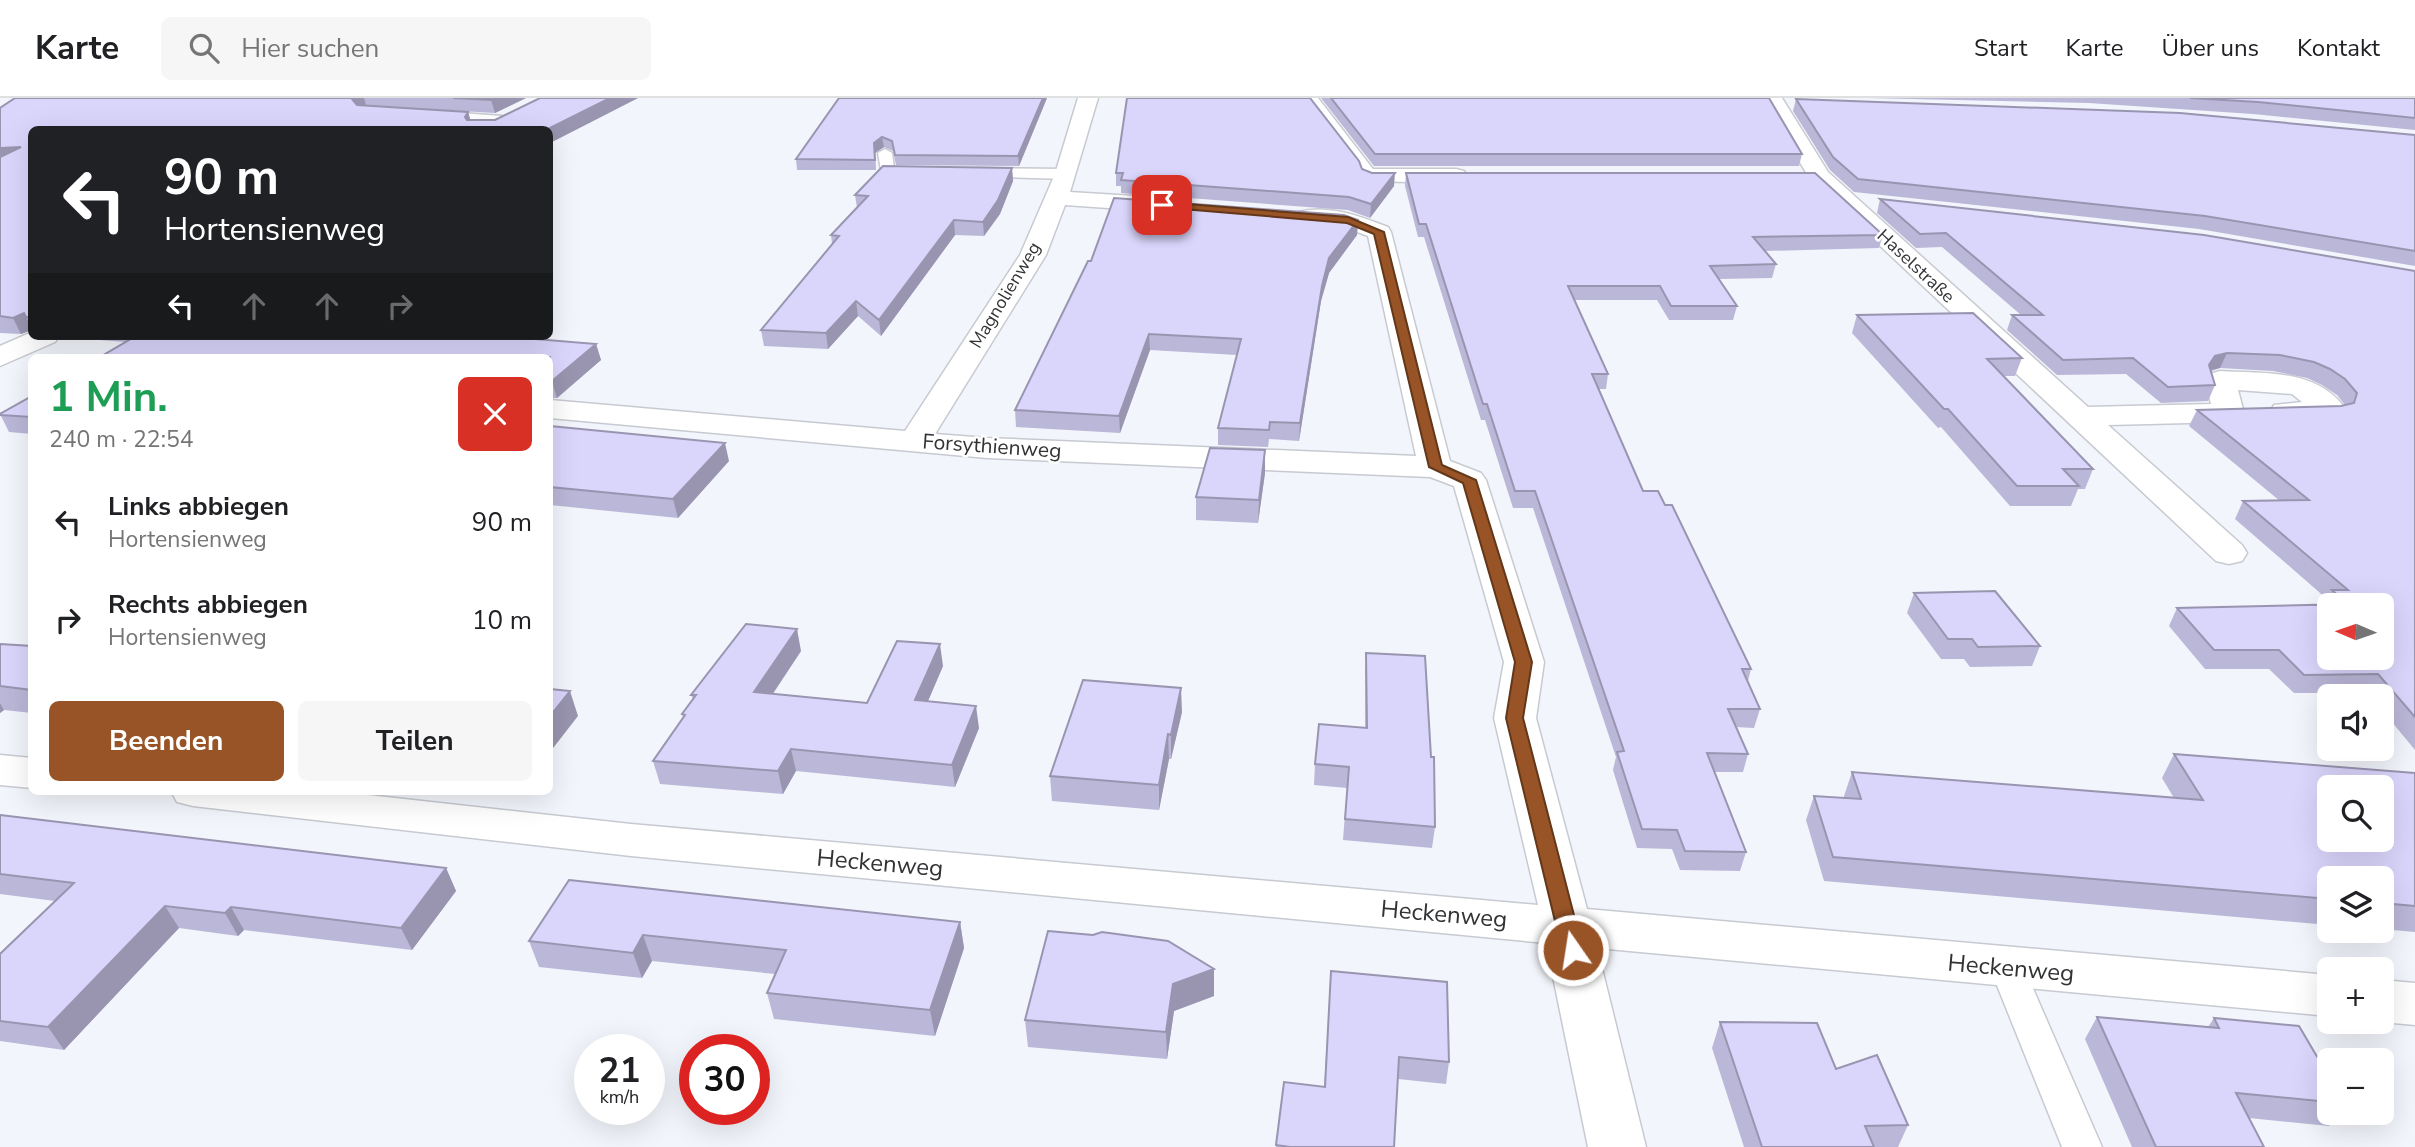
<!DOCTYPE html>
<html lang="de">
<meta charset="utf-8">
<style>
:root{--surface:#fff;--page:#f6f6f6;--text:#202124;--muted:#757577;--line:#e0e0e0;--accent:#985427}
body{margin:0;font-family:"Nunito Sans",sans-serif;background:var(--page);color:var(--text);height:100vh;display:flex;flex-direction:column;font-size:26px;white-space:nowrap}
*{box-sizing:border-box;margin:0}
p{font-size:23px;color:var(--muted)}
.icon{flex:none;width:38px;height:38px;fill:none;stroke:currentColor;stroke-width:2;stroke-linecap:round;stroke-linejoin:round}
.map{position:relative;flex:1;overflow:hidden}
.drawer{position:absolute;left:28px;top:256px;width:525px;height:441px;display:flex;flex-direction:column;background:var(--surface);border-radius:10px;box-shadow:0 7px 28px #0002}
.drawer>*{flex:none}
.guide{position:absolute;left:28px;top:28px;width:525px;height:214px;border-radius:10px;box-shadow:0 7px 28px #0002;background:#202124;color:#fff;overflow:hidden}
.needle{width:46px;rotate:272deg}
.tools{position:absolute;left:2317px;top:495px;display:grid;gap:14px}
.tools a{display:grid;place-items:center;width:77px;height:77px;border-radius:10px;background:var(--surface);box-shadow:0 7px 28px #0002;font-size:35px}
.speed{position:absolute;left:574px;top:936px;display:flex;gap:14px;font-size:35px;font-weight:700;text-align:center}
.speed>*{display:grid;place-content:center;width:91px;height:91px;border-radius:50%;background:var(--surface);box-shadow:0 7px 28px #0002;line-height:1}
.speed small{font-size:18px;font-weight:400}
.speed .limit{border:10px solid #d22;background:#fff;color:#111}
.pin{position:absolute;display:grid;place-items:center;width:60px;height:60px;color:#fff;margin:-30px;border-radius:14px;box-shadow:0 4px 10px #0006}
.me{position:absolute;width:77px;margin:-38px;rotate:347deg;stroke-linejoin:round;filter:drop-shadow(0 0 5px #0008)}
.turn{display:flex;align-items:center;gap:24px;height:147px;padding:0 21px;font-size:32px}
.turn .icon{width:91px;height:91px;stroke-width:2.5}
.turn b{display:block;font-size:49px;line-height:60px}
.lanes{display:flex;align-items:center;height:66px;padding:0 21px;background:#0003;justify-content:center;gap:35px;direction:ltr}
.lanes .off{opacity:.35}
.round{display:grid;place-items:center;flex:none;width:74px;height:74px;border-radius:10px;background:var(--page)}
.head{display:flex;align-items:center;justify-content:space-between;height:119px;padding:0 21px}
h1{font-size:42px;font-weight:700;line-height:52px;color:#1e9e55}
.cta{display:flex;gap:14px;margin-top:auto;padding:14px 21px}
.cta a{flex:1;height:80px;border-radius:10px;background:var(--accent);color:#fff;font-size:28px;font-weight:700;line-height:80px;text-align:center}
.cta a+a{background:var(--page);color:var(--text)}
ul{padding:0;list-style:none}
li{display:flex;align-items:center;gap:21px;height:98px;padding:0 21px}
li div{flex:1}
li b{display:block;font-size:26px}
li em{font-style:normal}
header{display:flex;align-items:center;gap:42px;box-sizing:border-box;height:98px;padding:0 35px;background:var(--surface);border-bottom:2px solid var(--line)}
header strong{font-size:33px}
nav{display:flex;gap:38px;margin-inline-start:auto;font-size:24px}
.search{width:490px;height:63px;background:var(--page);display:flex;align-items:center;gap:18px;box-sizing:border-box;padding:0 24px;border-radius:10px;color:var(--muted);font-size:26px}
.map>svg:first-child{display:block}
</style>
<header>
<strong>Karte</strong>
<div class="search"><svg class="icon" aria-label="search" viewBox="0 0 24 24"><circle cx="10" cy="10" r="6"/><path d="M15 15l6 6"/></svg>Hier suchen</div>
<nav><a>Start</a><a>Karte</a><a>Über uns</a><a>Kontakt</a></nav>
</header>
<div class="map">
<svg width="2415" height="1049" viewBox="0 0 2415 1049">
<rect width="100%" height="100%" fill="#f2f5fb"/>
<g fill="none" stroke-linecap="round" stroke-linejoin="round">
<!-- service casing -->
<g stroke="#c7cad0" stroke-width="3">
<path id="service" d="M1304,0H1318L1376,75L1379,78L1376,81H1366Z
M434,13L502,18L509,22L502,26L429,20L427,17Z
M885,51L892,55L894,70L919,72L922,75L919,78H882L878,55Z
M977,70L1066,71L1074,76L1066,81L972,78L969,75Z
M2007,857L2019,860L2024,870L2102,1049H2062L1990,870L1995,860Z"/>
</g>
<!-- minor casing -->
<g stroke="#c7cad0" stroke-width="3">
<path id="minor" d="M1078,0H1098L1070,94L1166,100L1174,102L1178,107L1174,112L1166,114L1065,107L1046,157L935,336L987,340L1416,358L1368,138L1344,129L1298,124L1294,119L1298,114C1328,106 1360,118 1388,129L1391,134L1450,363L1481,375L1486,382L1544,564L1536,620L1587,811L2329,877V918L1597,850L1646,1049H1588L1546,845L631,758L193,708L177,704L171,693H332L631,726L1538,807L1494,620L1504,564L1454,388L1430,379L987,360L550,320V302L905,333L1020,157L1055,76Z
M1762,0H1782L1828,74L2088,309L2211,306L2205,282L2209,276L2220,273C2266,276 2318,270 2347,313L2343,320L2285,323L2274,321L2270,314L2274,307L2302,304L2292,296L2238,292L2244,315L2240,322L2229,324L2108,327L2242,447L2247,455L2242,463L2229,466L2216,463L1811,83Z
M1371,71H1456L1464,73L1467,78L1464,83L1456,85L1363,83L1360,78L1363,73Z
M32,234V238H59L55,244L0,268V248Z
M0,657L32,660V690L0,687Z
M2382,882L2415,885V927L2382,924Z"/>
</g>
<!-- service -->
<use href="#service" fill="#fff" fill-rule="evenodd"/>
<!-- minor -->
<use href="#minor" fill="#fff" fill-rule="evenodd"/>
</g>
<!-- wall -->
<path fill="#bbb7d8" d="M15,0H526L495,15L375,8L468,14L470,22H495L638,0L550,45V32H32V232L21,236L0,235V10Z
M839,0H1047L1019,68L896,67L893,53L884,49L875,55L876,72H797L796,61Z
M1321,0H1769L1802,56L1799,68H1374Z
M1868,0H2415V32L2253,16L2089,5Z
M1796,1L2415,37V168L2199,131L1854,94L1830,72L1793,13Z
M1012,70L1013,83L1000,116L984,138L955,137L881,238L858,218L828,251L764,248L761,232L832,146L831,137L857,110L855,97Z
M1362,71L1394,88L1370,120L1348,112L1121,95V88H1116V75Z
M1406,75L1883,137L1879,150L1764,153L1776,166L1772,180L1719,181L1737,208L1733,222H1669L1657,202H1574L1608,276L1606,291H1599L1643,393L1665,407L1751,571L1748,583L1760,611L1754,630L1736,629L1748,656L1743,674H1714L1746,754L1740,773L1680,772L1672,751L1637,750L1613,672L1616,659L1533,410H1513L1485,322H1481L1424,139H1418L1405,88Z
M1880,101L2415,173V652L2382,612V598H2371L2367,595H2294L2269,571H2205L2169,528L2177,510L2324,507L2327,501L2235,421L2243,403H2280L2189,328L2197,312L2341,308L2345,307L2337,297L2322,287L2307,280L2273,273L2220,270L2211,273L2215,287L2208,303L2161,305L2126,276L2057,277L2007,232L2012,217H2021L1942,149L1916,150L1877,115Z
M1358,122L1357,137L1329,175L1321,203L1299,343L1269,341L1268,349L1218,347V330L1237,257L1150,252L1120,335L1016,329L1015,312L1091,163Z
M1857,217L2022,260L2015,278H2004L2093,371L2085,391H2078L2071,408H2010L1941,329L1938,330L1852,235Z
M61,238H500L596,246L601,262L557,300H550V259L125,244L61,239Z
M32,298V336L9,334L0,316Z
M550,328L729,363L678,420L550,407Z
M1265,375L1258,425L1196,422V399Z
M1914,495L2040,548L2032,568L1970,569L1964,561H1941L1907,515Z
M0,546L32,548V615L4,612L0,615Z
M801,553L773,596L867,605L943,568L928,603L979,630L955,689L796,673L783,696L660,686L653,663L683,619L682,616L693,601L691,597Z
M1366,555L1435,729L1432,750L1343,742L1347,690L1314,687L1315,666L1365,630V574Z
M1182,614L1171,661H1169L1159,712L1052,703L1050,678Z
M2174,656L2415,675V834L2382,831V780H2329V827L1824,783L1806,722L1814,698L1844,700V698L1852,674L2174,700L2162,680Z
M0,717L446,770L456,793L412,852L244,832L238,838L179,830L64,952L0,943V856L55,803L0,796Z
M569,782L960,824L964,850L935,938L774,921L767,895L775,876L652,863L642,880L539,869L529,843Z
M1331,873L1449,964L1446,986L1398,981L1394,1049H1276L1284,984L1324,989Z
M1214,898L1174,913L1167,961L1028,949L1025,922Z
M2097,919L2208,929L2214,920L2329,979V1015H2338L2329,1028L2249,1020L2264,1049H2132L2085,941Z
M1720,924L1836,971L1908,1027L1898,1049H1744L1712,950Z"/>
<!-- shaded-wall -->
<path fill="#9995b0" d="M353,0H364L366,7L356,13L352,1Z
M496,0H526L495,15L491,2Z
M610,0H638L550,45V32H546Z
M1043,0H1047L1019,68L1018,58Z
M468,14L472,27L465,19Z
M882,39L884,49L875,55L876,72L874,45Z
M21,49L0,64V50Z
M1012,70L1013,83L1000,116L984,138L983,124Z
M1395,75L1394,88L1370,120L1371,106Z
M954,122L955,137L881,238L879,222Z
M1358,122L1357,137L1329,175L1321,203L1299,343L1300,325L1322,188L1329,160Z
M856,203L858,218L828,251L826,235Z
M24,215L32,229V232L21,236L13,220Z
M1149,236L1150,252L1120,335L1119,318Z
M596,246L601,262L557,300L552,283Z
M2227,255L2220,270L2208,273L2209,267L2215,258Z
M725,345L729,363L678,420L673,401Z
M1265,352V375L1258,425L1259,402Z
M797,531L801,553L759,616L754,594Z
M940,546L943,568L919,624L915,602Z
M1181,590L1182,614L1171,661V637Z
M570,593L578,618L550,654V618Z
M0,605L4,612L0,615Z
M976,608L979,630L955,689L952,667Z
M1168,636L1169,661L1159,712V687Z
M791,651L796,673L783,696L778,673Z
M446,770L456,793L412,852L401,830Z
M165,808L179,830L64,952L48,929Z
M231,809L244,832L238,838L225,815Z
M960,824L964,850L935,938L930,912Z
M643,837L652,863L642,880L633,855Z
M1214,871V898L1174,913L1167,961L1166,934L1173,886Z"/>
<!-- building -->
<path fill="#dad5fb" stroke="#9995b0" stroke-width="2" fill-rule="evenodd" d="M15,0H353L352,1L357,7L468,14L465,19L467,22H495L540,0H610L546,32H32V219H26L24,215L13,220L0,218V59L21,49L0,50V10Z
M453,0H496L491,2Z
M839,0H1043L1018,58L895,57L892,43L882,39L874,45L875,62L796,61Z
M1127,0H1310L1359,63L1362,71L1372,75H1395L1371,106L1349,99L1121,82L1123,75H1116Z
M1331,0H1769L1802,56H1375Z
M2190,0H2415V20L2258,4Z
M1796,1L2180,15L2415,37V153L2205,118L1858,81L1833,59Z
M883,68L1012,70L998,102L983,124L954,122L879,222L856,203L826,235L761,232L839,138L831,137L868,98L855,97Z
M1406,75H1815L1883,137L1753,139L1776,166L1710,168L1737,208H1671L1660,188H1568L1608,276H1592L1643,393H1658L1665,407H1672L1751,571H1742L1760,611H1728L1748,656L1707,655L1746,754L1685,753L1677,732L1642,731L1617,654L1624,653L1535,393H1515L1487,306H1483L1426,126H1419Z
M1114,100L1344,117L1358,122L1329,160L1322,188L1300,325L1270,324L1269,332L1218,330L1241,241L1149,236L1119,318L1015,312L1088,163H1091Z
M1880,101L2204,137L2415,173V619L2378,576L2304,577L2279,552H2214L2177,510L2347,506L2332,492H2348L2243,403L2309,402L2197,312L2341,308L2354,305L2357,295L2345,281L2330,271L2314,264L2280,257L2227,255L2215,258L2209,267L2215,287L2168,289L2133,260L2063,262L2012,217H2043L1946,135L1920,136ZM2329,508H2382V560H2329Z
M1973,215L2022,260L1987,261L2093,371H2063L2079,388H2017L1948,311H1944L1857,217Z
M136,238H500L596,246L552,283H550V259H100Z
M32,298V319L0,317V316Z
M550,328L725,345L673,401L550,389Z
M1210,350L1265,352L1259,402L1196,399Z
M1995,493L2040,548L1978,549L1972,541H1948L1914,495Z
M746,526L797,531L754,594L867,605L897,543L940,546L915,602L976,608L952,667L791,651L778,673L653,663L685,617L682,616L696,597H691Z
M0,546L32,548V592L0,588Z
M1366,555L1425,558L1431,659H1434L1435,729L1345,721L1349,669L1315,666L1319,626L1367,630Z
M1083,582L1181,590L1171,637L1168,636L1159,687L1050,678Z
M550,591L570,593L550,618Z
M2174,656L2415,675V808L2382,805V780H2329V801L1833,759L1814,698L1861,701L1852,674L2203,702ZM2329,690H2382V742H2329Z
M0,717L446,770L401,830L231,809L225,815L165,808L48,929L0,923V856L74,785L0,776Z
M569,782L960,824L930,912L767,895L786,852L643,837L633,855L529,843Z
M1048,833L1093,837L1102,834L1168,843L1214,871L1173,886L1166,934L1025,922Z
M1331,873L1447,884L1449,964L1399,959L1394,1049H1290L1276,1047L1284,984L1325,989Z
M2097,919L2219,930L2214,920L2299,928L2329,979V1004L2236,995L2264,1049H2156Z
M1720,924L1817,925L1836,971L1877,957L1908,1027L1865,1028L1874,1049H1762Z"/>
<!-- route -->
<path fill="#985427" stroke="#633719" stroke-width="2" d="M1162,104L1348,119L1384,134L1442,367L1476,382L1532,564L1523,620L1583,852L1580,857L1573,860L1565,857L1562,852L1506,620L1515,564L1463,385L1429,369L1374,136L1347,125L1159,109V105Z"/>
<g text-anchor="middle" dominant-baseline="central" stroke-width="5" stroke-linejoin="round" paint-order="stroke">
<!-- far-street labels -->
<g font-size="18" fill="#323335" stroke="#fff">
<text transform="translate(1916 168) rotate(43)">Haselstraße</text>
<text transform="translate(1005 197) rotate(-59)">Magnolienweg</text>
</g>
<!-- street labels -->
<g font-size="21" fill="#323335" stroke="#fff">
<text transform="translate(992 348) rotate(4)">Forsythienweg</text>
</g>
<!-- near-street labels -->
<g font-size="24" fill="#323335" stroke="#fff">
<text transform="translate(880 765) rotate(5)">Heckenweg</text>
<text transform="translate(1444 816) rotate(5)">Heckenweg</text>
<text transform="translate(2011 870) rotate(5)">Heckenweg</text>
</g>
</g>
</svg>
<div class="tools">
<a><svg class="needle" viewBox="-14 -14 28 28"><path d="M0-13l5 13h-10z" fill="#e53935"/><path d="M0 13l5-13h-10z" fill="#757577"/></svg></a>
<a><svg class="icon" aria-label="sound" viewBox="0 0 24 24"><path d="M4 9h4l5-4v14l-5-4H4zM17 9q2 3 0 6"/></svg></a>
<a><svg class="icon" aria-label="search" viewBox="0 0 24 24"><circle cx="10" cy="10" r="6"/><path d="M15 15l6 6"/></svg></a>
<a><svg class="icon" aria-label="layers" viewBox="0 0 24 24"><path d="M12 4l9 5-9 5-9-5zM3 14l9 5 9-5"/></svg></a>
<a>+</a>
<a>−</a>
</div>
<div class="speed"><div>21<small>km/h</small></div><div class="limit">30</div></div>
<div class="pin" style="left:1162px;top:107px;background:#d93025"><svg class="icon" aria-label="arrive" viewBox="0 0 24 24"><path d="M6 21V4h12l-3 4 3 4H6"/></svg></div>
<svg class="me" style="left:1573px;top:852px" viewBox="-20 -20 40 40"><circle r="17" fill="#985427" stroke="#fff" stroke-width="3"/><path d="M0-11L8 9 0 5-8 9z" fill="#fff"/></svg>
<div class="guide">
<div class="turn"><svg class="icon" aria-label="left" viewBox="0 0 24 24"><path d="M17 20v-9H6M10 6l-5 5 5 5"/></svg><div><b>90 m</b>Hortensienweg</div></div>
<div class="lanes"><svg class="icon" aria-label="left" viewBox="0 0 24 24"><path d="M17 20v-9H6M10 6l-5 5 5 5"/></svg><svg class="icon off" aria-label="ahead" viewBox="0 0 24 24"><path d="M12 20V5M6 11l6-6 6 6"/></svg><svg class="icon off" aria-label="ahead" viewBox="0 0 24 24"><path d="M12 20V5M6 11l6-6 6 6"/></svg><svg class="icon off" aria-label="right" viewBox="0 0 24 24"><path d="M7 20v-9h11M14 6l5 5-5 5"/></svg></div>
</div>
<section class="drawer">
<div class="head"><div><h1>1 Min.</h1><p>240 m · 22:54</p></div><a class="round" style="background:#d93025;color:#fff"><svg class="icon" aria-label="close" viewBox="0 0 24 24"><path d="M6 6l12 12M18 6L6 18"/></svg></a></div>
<ul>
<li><svg class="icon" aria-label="left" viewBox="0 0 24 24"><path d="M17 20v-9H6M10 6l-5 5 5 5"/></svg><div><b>Links abbiegen</b><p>Hortensienweg</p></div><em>90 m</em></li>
<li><svg class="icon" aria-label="right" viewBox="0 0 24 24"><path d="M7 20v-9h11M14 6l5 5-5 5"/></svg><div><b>Rechts abbiegen</b><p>Hortensienweg</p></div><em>10 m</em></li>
</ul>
<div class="cta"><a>Beenden</a><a>Teilen</a></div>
</section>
</div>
